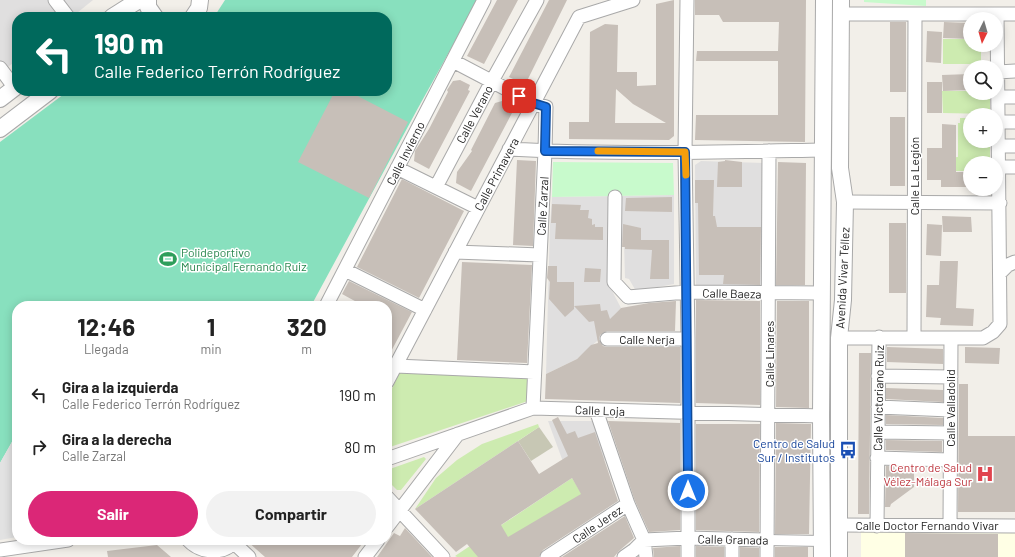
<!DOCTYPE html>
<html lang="es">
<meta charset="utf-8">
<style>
:root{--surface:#fff;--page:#f2f2f2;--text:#222;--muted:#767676;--accent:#db2777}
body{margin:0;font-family:Barlow,sans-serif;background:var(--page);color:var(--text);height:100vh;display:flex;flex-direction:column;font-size:15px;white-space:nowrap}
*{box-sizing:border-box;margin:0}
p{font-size:13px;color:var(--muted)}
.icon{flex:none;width:22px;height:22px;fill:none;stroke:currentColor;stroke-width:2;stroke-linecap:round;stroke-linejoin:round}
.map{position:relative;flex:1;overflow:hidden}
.sheet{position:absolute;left:12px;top:301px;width:380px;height:244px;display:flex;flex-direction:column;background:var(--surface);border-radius:16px;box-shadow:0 2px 10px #0003}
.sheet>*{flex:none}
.hud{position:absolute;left:12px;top:12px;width:380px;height:84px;border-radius:16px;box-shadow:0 2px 10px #0003;background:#00695c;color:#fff;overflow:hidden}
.needle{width:26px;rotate:185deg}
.tools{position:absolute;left:963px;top:12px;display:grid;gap:8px}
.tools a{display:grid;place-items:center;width:40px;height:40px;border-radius:50%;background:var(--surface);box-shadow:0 2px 10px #0003;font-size:20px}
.pin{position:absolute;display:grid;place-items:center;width:34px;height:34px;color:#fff;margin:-17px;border-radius:8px;box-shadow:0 2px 6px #0006}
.me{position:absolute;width:44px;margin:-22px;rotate:0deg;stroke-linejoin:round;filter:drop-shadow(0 0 3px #0008)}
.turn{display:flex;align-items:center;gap:14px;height:84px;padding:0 16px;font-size:18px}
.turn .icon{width:52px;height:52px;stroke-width:2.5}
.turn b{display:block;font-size:28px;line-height:34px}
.eta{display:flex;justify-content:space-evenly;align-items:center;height:68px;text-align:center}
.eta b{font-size:24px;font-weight:700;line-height:28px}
.primary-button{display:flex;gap:8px;margin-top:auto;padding:8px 16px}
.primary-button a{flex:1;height:46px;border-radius:24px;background:var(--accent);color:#fff;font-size:16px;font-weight:700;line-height:46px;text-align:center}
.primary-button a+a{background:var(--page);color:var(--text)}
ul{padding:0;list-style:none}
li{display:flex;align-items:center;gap:12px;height:52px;padding:0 16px}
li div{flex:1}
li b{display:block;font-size:15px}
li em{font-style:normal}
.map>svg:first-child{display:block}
</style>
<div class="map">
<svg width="1015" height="557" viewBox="0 0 1015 557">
<rect width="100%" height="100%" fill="#f2efe9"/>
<!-- residential -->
<path fill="#e0dfdf" d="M0,0H93L72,17H17V60L0,73Z
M701,161L764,163V285H696L695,165Z
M674,195V284L636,291L629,279L625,278L624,241L618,240L608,283L621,308L614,315L606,333L577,359L546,374L550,225L552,197Z
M548,421H597L607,459L565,472L562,459Z"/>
<!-- education -->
<path fill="#ffffe5" d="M861,532H1015V557H861Z"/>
<!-- construction -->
<path fill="#c7c7b4" d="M539,427L553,447L531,461L518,441Z"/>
<!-- grass -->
<path fill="#cdebb0" d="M943,39H970V45H981V64H943Z
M942,91H970V93L990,94V114L943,113Z
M960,118H970V141H990V163H970V171H944V158L958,157V123H960Z
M400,372L529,377L528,401L387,448V399Z
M538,424L539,427L415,509L436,478L457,460L482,444Z
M424,457L426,459L401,490H397L387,480V470Z
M572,478L583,496L483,557H457L455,556Z"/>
<!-- park -->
<path fill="#c8facc" d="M864,0H926V6L864,2Z
M553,162L673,163L674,195L552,197Z"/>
<!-- pitch -->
<path fill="#88e0be" d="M225,0H478L418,108L311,306H17V433L0,463V142L68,91H387V17H214Z"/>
<!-- parking -->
<path fill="#e2e2e2" d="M17,433V537L0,540V463Z"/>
<!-- building -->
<path fill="#c7bfb8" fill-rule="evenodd" d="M497,0H518L484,64L467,56Z
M549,0H567L525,85L509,77Z
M674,0V136L669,140L569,139V122H589L590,32L605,24L618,25L617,72H637V86L656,85V4ZM616,89L633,104L666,123H615Z
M695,0H806L805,142L695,140L696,115H778V61H696L697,51H778L779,22H723L719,15H695Z
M890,22H906V92H890Z
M944,22L970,23V39L943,38Z
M927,31L942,32L941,63L926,62Z
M970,74V90L943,91L942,75Z
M460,80L470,85L468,90L470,91L429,169L414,161L415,151L429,129L448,92L447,90L453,81Z
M927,82H942V113H927Z
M335,91H348L408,122L369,198L298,162Z
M502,101L512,107L510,112L512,113L471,191L456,183L457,172L472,151L471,150L495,103Z
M890,117H905V186H890Z
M942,124L956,125V172H970V187H941V180H927V148H942Z
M517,160L536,161L533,246L513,245Z
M725,160L742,162V187H717L718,162L725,161Z
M778,162L806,163L805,285H776Z
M402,179L464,211L419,298L357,267Z
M695,180H714L713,216H715L717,227H761L760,285L723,284L724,275H699L698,203H695Z
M672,197V212L625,211L626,198Z
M552,204L581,205L580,210H589L588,218L592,219V225L595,224V227H603V240L555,239L556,223H551Z
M942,216L971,217L972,232H943Z
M889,223H906V293H889Z
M623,224L641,228V240H669V279H650L652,250L625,249V247H622Z
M927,224L942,225L941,256L926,255Z
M940,261H958L956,308L974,309L973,326L940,325L941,318L926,317L927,285H939Z
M462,262L532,265L527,363L457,360Z
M548,266H557V282H574V309L565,317L549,299L550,282L547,278Z
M585,268L601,269L600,282H584Z
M349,281L412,312L387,359V306H364L342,294Z
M696,300L760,301V405L696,403Z
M676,301L675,331H607L600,335L599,339L603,346L607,347H680V403L545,399L546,374L577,359L591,345L598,343L594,321L589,322L574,306L600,304L601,311L607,310L610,319L621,308L649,303Z
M777,301H809V408L776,407Z
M887,347L943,349V364L887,362Z
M965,347L1000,348L999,364L965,363Z
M859,353H871L869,514H858Z
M959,384H968V436H1015V512H958Z
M886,388L943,390V402L886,399Z
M886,415L943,418V425L886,424Z
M558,417L567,434L575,431L578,438L595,432L618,501L543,550L539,557H478L467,544L456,552L415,509L518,441L539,474L568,456L552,420ZM572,478L581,494L508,537L501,525Z
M608,421L680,423V530L649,532L635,501Z
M776,423L811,424L809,534H775Z
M696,424H760L759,532L696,530Z
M886,440L942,441V452L886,450Z
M886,466L914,467V487L891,504L890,507H885Z
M625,516L634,538L619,551L614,557H562Z
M405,528L432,557H377L394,533L400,536Z
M905,533L998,534V557H905Z
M246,540H365L352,557H265Z
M157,545L171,557H108L107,551Z
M680,546V557H654L653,548Z
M696,546L724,547V557H696Z
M740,547L759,548V557H740Z
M775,547H808V557H775Z"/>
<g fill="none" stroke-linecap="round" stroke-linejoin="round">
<!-- pedestrian casing -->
<g stroke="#a9a9a9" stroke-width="12">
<path id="pedestrian" d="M767,540L822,541"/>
</g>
<!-- minor casing -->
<g stroke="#a9a9a9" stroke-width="15">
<path id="minor" d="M55,0L68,17
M687,0L685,152L688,339V557
M841,14H1015
M453,61L533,103L546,107L545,151L533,408
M0,68L15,88
M998,72L1015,71
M998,97H1015
M999,122H1015
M999,146H1015
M509,149C614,155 719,152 823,150
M999,167H1015
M397,168L478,208
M436,187L492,81L537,0
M615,197L614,282L628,297L687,292L822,293
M845,202L1000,203
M455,252L540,255
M345,270L425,310
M1000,273L1008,265L1015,262
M326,306L484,0
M839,338H983L993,332L1000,324L997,14
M914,338L915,14
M607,339H688
M396,366L534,372
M878,376L951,377
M387,382L579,17L633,0
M878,407L950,410
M596,410L628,504L644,540L646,557
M878,432L950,433
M877,458L950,460
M387,459L533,408L821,416
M387,497L443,557
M839,525L1015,526
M950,525L951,338
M877,526L879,337
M387,527L458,434
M732,539V557
M188,540C200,553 224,556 236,540
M644,540L688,538L767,540
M234,543L249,557
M0,550L68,540
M365,557L378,540
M547,557L628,504
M624,557L634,550L644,540
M767,557L769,151"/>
</g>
<!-- tertiary casing -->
<g stroke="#a9a9a9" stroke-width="18">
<path id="tertiary" d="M148,0V7L155,17
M112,17L139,0
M193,17L199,8L200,0
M0,99L17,86
M0,129L50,91
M822,557L821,416L824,0
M839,557V338L843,300L845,202L840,168L841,0"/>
</g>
<!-- pedestrian -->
<use href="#pedestrian" stroke="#fff" stroke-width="10"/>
<!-- minor -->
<use href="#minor" stroke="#fff" stroke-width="13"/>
<!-- tertiary -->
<use href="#tertiary" stroke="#fff" stroke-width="16"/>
</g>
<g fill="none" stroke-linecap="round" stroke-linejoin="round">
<!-- route casing -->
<g stroke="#114b97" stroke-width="10">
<path id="route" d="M519,96L533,103L546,107L545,151L685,152L688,491"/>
</g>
<!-- route -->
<use href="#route" stroke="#1a73e8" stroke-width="7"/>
<!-- slow -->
<path stroke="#f59e0b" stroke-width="7" d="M598,151L685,152L686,175"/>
</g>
<!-- icons -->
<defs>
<g id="stadium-bare" transform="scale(1.38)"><path d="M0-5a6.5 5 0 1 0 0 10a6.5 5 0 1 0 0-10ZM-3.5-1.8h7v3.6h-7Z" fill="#2e9e5b" stroke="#fff" stroke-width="2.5" paint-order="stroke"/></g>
<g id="bus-bare" transform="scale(1.38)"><path d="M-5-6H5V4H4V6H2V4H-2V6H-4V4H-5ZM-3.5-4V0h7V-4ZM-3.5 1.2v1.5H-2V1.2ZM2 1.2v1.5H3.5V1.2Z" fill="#1a4fb4" stroke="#fff" stroke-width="2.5" paint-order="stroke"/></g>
<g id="hospital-bare" transform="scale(1.38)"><path d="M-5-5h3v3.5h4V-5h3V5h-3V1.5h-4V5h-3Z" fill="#e0444e" stroke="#fff" stroke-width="2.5" paint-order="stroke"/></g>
</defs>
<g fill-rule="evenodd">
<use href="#stadium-bare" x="168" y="259"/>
<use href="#bus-bare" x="848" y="450"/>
<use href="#hospital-bare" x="985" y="474"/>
</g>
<g text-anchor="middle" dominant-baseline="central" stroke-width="3" stroke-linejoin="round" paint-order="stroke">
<!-- street labels -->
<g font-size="12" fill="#222" stroke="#fff">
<text transform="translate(474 114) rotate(-62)">Calle Verano</text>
<text transform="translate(405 153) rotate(-63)">Calle Invierno</text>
<text transform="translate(496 174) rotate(-62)">Calle Primavera</text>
<text transform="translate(914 176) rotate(-90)">Calle La Legión</text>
<text transform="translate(542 206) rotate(-87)">Calle Zarzal</text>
<text transform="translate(842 278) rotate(-87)">Avenida Vivar Téllez</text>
<text transform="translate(732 293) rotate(1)">Calle Baeza</text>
<text x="647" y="339">Calle Nerja</text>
<text transform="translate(769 354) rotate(-90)">Calle Linares</text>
<text transform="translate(878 398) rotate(-89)">Calle Victoriano Ruiz</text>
<text transform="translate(950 408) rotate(-90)">Calle Valladolid</text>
<text transform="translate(600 410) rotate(2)">Calle Loja</text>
<text transform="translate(597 524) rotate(-34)">Calle Jerez</text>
<text x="927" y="525">Calle Doctor Fernando Vivar</text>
<text transform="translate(733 539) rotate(1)">Calle Granada</text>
</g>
<!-- leisure labels -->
<g font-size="12" fill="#27864d" stroke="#fff" text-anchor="start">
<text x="181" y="252">Polideportivo<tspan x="181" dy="14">Municipal Fernando Ruiz</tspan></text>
</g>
<!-- transit labels -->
<g font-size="12" fill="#164399" stroke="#fff" text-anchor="end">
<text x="835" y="443">Centro de Salud<tspan x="835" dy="14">Sur / Institutos</tspan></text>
</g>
<!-- health labels -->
<g font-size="12" fill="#be3a42" stroke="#fff" text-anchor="end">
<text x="972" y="467">Centro de Salud<tspan x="972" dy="14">Vélez-Málaga Sur</tspan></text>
</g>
</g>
</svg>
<div class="tools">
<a><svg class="needle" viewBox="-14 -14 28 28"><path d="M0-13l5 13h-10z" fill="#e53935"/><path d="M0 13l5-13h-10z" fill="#767676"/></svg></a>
<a><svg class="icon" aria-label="search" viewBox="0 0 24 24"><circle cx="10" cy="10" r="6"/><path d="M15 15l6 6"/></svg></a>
<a>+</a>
<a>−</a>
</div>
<div class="pin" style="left:519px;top:96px;background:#d93025"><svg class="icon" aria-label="arrive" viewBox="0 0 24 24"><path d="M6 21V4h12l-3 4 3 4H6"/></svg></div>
<svg class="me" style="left:688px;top:491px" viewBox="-20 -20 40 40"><circle r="17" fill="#1a73e8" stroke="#fff" stroke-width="3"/><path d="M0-11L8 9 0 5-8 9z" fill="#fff"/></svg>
<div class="hud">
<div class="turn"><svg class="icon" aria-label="left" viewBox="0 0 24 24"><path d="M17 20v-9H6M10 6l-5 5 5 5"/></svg><div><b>190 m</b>Calle Federico Terrón Rodríguez</div></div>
</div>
<section class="sheet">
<div class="eta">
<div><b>12:46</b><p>Llegada</p></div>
<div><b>1</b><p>min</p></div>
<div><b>320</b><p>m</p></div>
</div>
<ul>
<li><svg class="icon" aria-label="left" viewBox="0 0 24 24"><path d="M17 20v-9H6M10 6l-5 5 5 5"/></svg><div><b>Gira a la izquierda</b><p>Calle Federico Terrón Rodríguez</p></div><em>190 m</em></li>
<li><svg class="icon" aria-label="right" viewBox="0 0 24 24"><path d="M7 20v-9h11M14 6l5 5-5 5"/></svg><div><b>Gira a la derecha</b><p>Calle Zarzal</p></div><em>80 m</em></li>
</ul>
<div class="primary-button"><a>Salir</a><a>Compartir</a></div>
</section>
</div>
